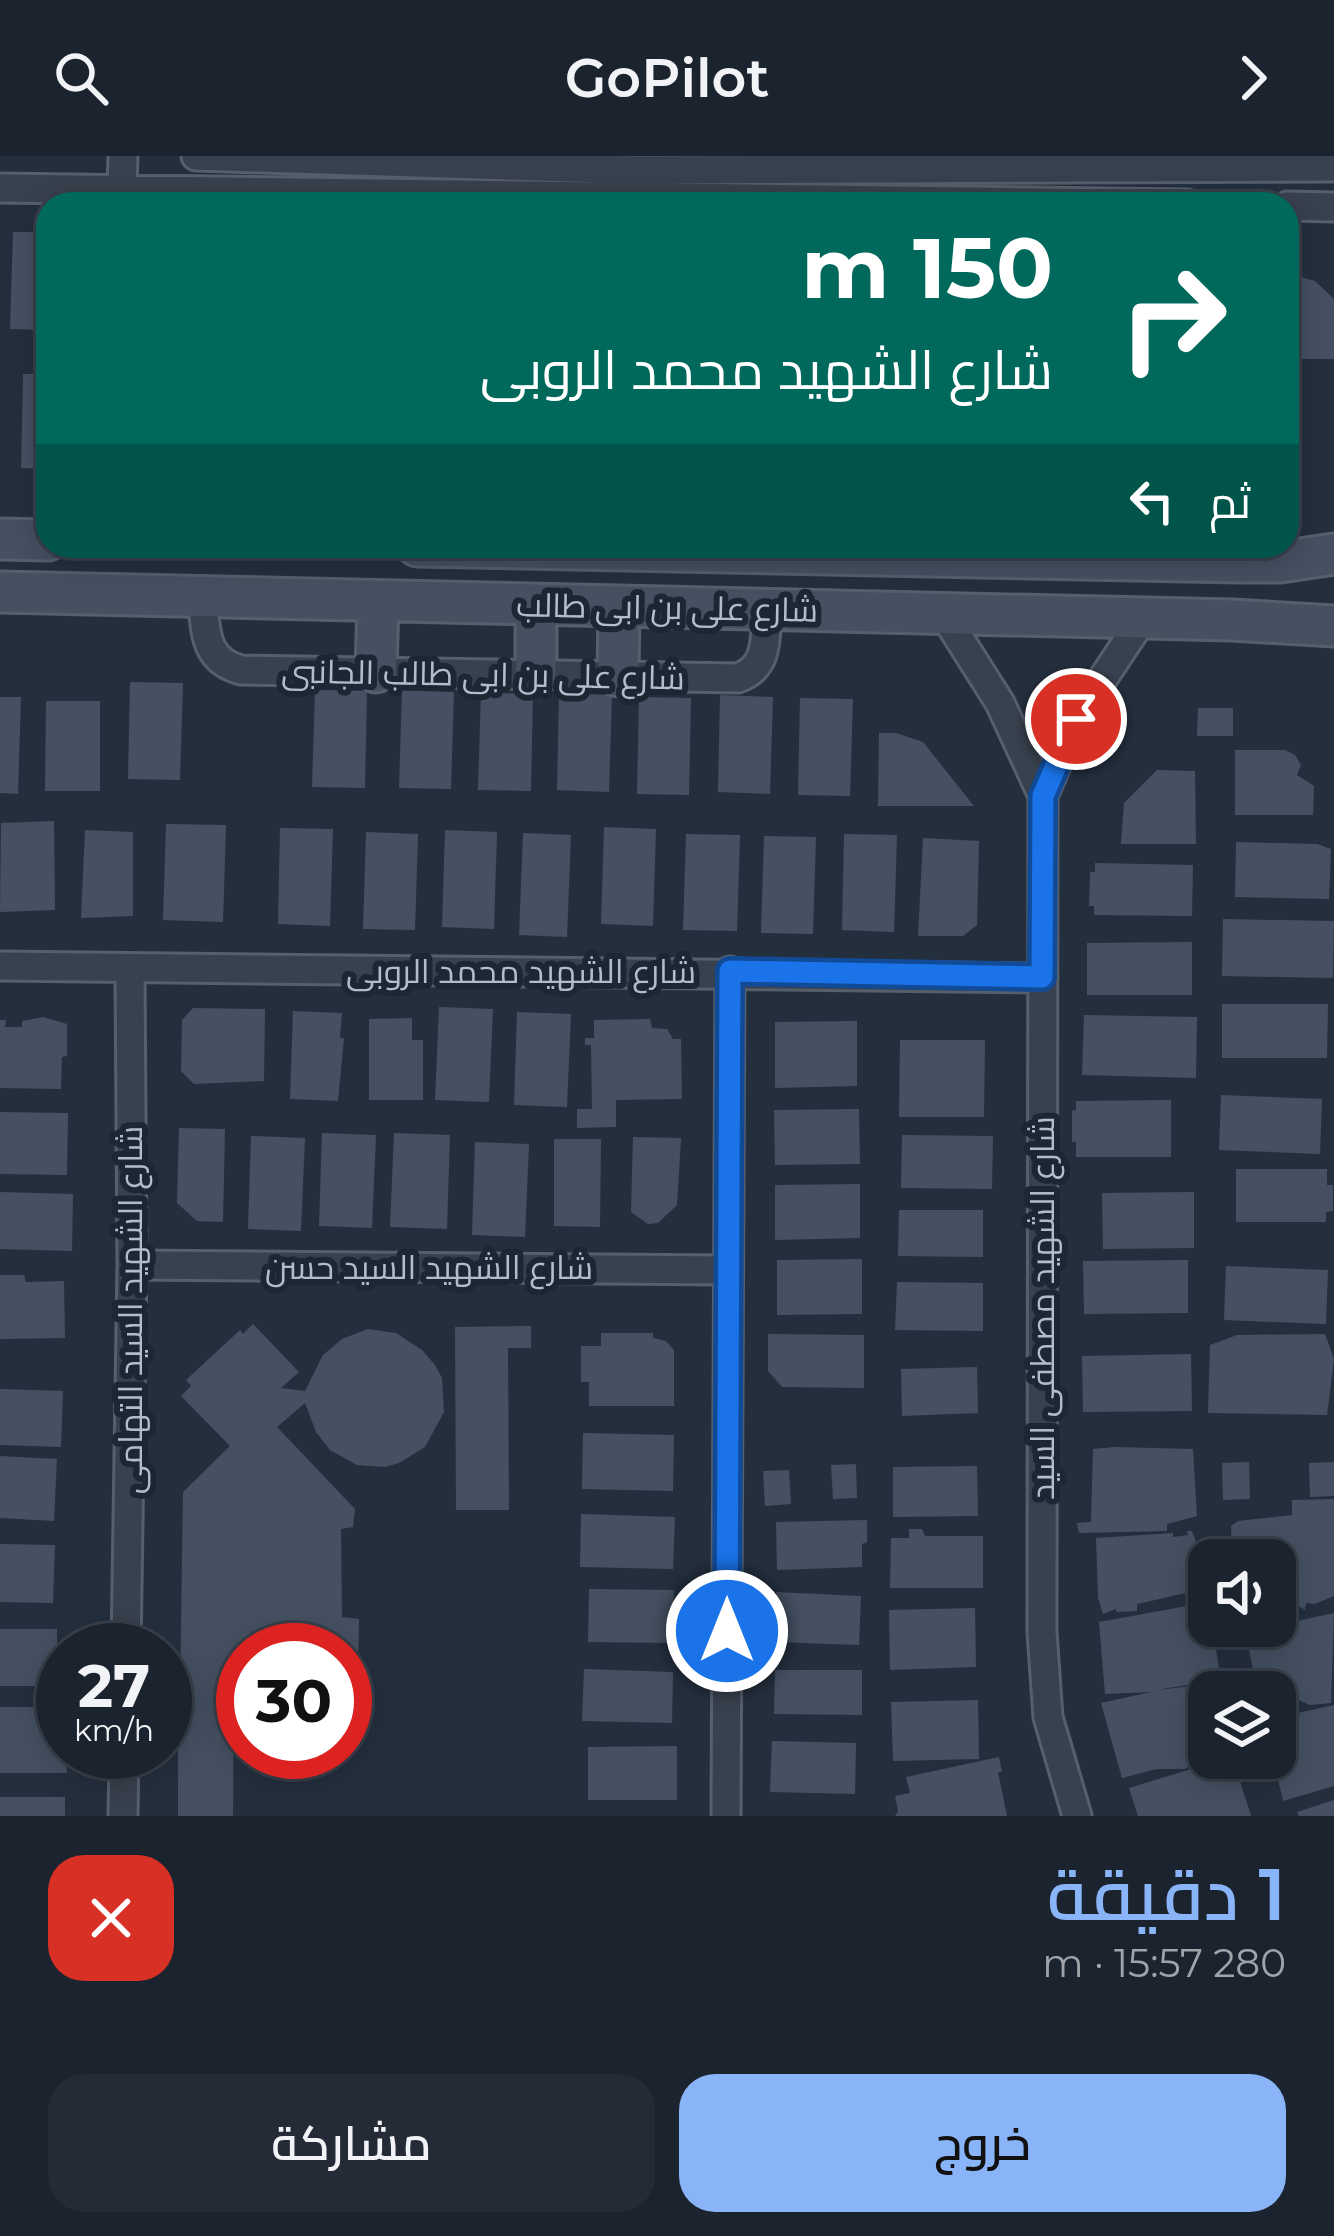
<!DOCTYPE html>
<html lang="ar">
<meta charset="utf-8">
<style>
:root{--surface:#1b232e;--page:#242b36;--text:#f1f3f6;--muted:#a0a4aa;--line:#39404a;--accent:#8ab4f8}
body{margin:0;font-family:Montserrat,Cairo,sans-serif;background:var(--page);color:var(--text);direction:rtl;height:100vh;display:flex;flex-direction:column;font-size:45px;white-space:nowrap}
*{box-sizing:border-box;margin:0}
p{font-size:39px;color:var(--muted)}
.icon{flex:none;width:66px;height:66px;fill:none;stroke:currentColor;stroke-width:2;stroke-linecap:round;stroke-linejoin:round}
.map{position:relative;height:1660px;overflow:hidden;direction:ltr}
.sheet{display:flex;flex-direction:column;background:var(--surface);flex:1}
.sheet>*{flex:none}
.top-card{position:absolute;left:36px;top:36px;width:1263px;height:366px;border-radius:36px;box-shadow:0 6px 30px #0003,0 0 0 3px var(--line);direction:rtl;background:#00695c;color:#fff;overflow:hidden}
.controls{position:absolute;left:1188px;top:1383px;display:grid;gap:24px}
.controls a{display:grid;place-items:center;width:108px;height:108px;border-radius:24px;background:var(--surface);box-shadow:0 6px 30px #0003,0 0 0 3px var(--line);font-size:60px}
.speed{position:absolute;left:36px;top:1467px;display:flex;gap:24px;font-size:60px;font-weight:700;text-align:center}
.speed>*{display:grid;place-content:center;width:156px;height:156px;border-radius:50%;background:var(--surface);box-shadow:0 6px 30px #0003,0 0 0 3px var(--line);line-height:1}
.speed small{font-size:30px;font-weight:400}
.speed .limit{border:18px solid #d22;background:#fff;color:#111}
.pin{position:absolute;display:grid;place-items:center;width:102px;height:102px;color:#fff;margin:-51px;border:6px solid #fff;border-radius:50%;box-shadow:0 3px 12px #0007}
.me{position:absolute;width:132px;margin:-66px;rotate:0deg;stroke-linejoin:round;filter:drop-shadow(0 0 9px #0008)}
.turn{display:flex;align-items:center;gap:42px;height:252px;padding:0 48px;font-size:54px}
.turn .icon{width:156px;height:156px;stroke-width:2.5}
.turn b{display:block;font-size:84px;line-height:102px}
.then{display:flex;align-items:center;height:114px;padding:0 48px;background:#0003;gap:24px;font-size:45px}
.round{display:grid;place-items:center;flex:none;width:126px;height:126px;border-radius:36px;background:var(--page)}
.summary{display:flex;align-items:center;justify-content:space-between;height:204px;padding:0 48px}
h1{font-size:72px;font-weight:600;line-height:90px;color:var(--accent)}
.cta{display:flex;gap:24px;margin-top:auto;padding:24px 48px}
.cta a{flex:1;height:138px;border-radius:36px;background:var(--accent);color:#111;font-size:48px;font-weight:600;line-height:138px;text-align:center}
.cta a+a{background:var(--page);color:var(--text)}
header{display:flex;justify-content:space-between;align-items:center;height:156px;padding:0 48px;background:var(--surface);font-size:54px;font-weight:600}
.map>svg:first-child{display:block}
</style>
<header><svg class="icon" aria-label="forward" viewBox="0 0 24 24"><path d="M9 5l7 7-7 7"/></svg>GoPilot<svg class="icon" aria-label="search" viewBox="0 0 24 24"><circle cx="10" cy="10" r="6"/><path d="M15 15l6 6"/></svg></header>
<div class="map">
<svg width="1334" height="1660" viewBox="0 0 1334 1660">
<rect width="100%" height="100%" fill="#242f3e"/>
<!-- building -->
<path fill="#455162" d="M13,76H48V174L10,173Z
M1290,118L1315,125L1334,143V203H1291Z
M23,218H48V313L21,312Z
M130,526L183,527L180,624L128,623Z
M315,534L367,535L365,632L312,631Z
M402,534L454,536L451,633L399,632Z
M481,537L533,538L531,635L478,634Z
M559,537L612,539L609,636L557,634Z
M720,539L773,541L770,638L718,636Z
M0,541H21L18,638L0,637Z
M639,541L691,542L689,639L637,638Z
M800,542L853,543L850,640L798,639Z
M46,545H100V635H45Z
M1198,552H1233V580H1197Z
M879,577H896L923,586L974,650H878Z
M1235,594H1285L1295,599L1301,609L1297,619L1314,630L1313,659H1235Z
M1157,614L1195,615L1196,688H1121L1124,647Z
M54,665L55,754L0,756L1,667Z
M166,668L226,669L223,766L163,764Z
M604,671L656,673L653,770L601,768Z
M280,672L333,673L330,770L278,768Z
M85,674L133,676V760L81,762Z
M445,674L497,676L494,773L442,771Z
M366,676L418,678L415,774L363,773Z
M523,677L571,679L567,781L519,779Z
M686,678L740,679L737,775L683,774Z
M844,678L897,679L894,776L842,774Z
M764,680L816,681L813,778L761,777Z
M923,682L979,685L977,769L963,780H918Z
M1236,686L1317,688L1331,693L1329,743L1235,741Z
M1095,707L1193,709L1192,760L1094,759V750H1089L1090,716H1095Z
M1223,763L1334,765L1333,822L1222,820Z
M1192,786V839H1087V787Z
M1222,848H1328L1327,902H1222Z
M439,851L493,853L489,946L435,944Z
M193,852L265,853L264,925L194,928L181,915L182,864Z
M293,855L342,857L340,882H344L338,945L290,943Z
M517,856L571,858L567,951L514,949Z
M1084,859L1197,861L1196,922L1082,919Z
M43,861L67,868V900L62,901L61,933L0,932V864H6L5,871H22V865Z
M412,862V884H423V944H369V863Z
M650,863L652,872L667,873L673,883H681L682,943L616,944V971L577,972V953H592L591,889H585V882H594V864Z
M857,865V930L775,932V866Z
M900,884H985L984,961H899Z
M1221,939L1322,943L1320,998L1219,994Z
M1171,944V1001H1076V986H1072V955L1076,954V945Z
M859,953L860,1008L775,1009L774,954Z
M0,956L68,957L67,1019L0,1018Z
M179,972L225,973L223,1066L197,1065L177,1047Z
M322,977L376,979L372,1072L319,1070Z
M394,977L450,979L447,1073L390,1071Z
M902,979L993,980L992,1033L901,1032Z
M251,980L305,982L301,1075L248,1073Z
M633,981L681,982L677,1049L658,1067L648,1068L631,1056Z
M554,983H601L600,1071L554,1070Z
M475,986L529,988L525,1081L472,1079Z
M1236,1013H1327V1029H1333V1055L1326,1056V1066H1236Z
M860,1028V1082L775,1084V1029Z
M0,1036L73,1038L72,1095L0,1093Z
M1194,1036V1092L1103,1093L1102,1037Z
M899,1054H983V1101L898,1100Z
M862,1103V1158L777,1159V1104Z
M1188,1104V1157L1084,1158L1083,1105Z
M1226,1110L1328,1114L1326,1168L1224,1164Z
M0,1119H24L26,1126L64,1125L65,1182L0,1183Z
M897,1126L983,1127V1175L895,1174Z
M253,1168L299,1216L281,1232L305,1235L323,1199L342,1183L368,1173L396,1177L422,1194L435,1209L442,1222L444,1256L425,1291L399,1307L385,1311L357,1309L330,1294L316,1276L305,1247L277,1271L355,1353L353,1371L341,1373L342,1461L359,1463L358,1531L345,1532V1494H243L241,1533H234L233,1660H178V1560L165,1559V1542L180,1540L183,1336L230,1290L181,1240L191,1230L186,1224L240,1174L243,1178Z
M531,1170V1192H508L509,1354H456L455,1171Z
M601,1177H653V1182L666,1185L674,1194V1250H589V1226H581V1190H601Z
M768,1178L864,1179V1232L782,1231L768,1215Z
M1325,1178L1334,1203L1327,1259L1208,1257L1210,1189L1237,1179Z
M1191,1198L1192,1255L1083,1256L1082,1200Z
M977,1211L978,1257L902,1260L901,1213Z
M0,1233L63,1235L61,1291L0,1289Z
M583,1277L674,1279L673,1335L582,1333Z
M1115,1291L1193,1293L1197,1360L1167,1368V1375L1079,1377L1077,1367L1091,1366L1093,1293Z
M0,1300L57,1303L54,1365L0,1362Z
M1249,1306L1250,1343L1223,1344L1222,1307Z
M1334,1306V1340L1310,1341L1309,1307Z
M856,1308L857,1342L833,1343L831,1309Z
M977,1310L978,1360L893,1361V1311Z
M789,1314L791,1348L765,1350L763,1315Z
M1334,1343V1440L1315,1448L1306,1447L1305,1454L1297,1449L1275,1450V1404H1232L1231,1370L1238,1365L1292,1359V1344Z
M581,1358L675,1361L673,1413L580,1411Z
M867,1364V1386L862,1388V1411L777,1414L776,1366Z
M909,1373H922L925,1380H983V1432H890L891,1382H909Z
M1187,1375H1192L1199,1394L1194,1399L1200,1419L1195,1435L1137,1448V1455L1116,1456V1453L1103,1458L1098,1442L1096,1382L1173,1377V1381L1188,1379Z
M0,1388L55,1389L53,1447L0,1446Z
M589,1433L674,1434L673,1487L588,1486Z
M776,1436L861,1440L859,1489L774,1486Z
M1209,1446V1470H1212L1221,1524L1155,1534L1213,1528L1215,1536H1209V1597L1185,1613H1157L1122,1622L1101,1547L1151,1536L1105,1538L1099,1466Z
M975,1452L976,1511L890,1514L889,1454Z
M1334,1457L1331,1547L1310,1549L1282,1537L1258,1536L1245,1476Z
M0,1473H57V1530H0Z
M584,1513L673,1516L672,1567L582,1565Z
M775,1514H862V1559L774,1558Z
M978,1544L979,1603L893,1605L891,1546Z
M1334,1549V1630L1283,1645L1273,1602L1275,1562Z
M0,1551H63L67,1617H0Z
M772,1585L856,1587L855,1638L770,1636Z
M677,1590V1644H588V1591Z
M999,1601L1002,1616H998L1007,1660H895L898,1655L895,1640L910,1637L906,1621Z
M1227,1602L1233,1603L1251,1660H1138L1129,1632Z
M0,1641H65V1660H0Z
M1334,1644V1660H1299L1297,1656Z"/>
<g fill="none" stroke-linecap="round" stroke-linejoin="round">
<!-- minor casing -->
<g stroke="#565f6c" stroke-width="33">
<path id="minor" d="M196,0L636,14L1334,11
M122,31L123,0
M0,32L1187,48
M1287,50L1334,51
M202,440C206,474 203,504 241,514L738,522C769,511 765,482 767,454
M943,457L1000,547L1043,640
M0,810L1043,822
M132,1109L726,1114
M126,1494L132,1109L130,813
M123,1660L124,1596
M726,1660L730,815
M1077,1660L1048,1561L1042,1476L1043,640L1076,563L1143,462"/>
</g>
<!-- secondary casing -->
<g stroke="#565f6c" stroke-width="45">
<path id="secondary" d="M0,383L48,384
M417,390L1239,406H1280L1334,398
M0,436L1232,464L1334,470
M536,448V519
M376,516L378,445
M618,520L619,451"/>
</g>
<!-- minor -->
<use href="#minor" stroke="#38414e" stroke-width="27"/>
<!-- secondary -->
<use href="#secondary" stroke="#465061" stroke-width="39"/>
</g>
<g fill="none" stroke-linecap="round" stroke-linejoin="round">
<!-- route casing -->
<g stroke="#114b97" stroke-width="30">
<path id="route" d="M727,1475L730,815L1042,821L1043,640L1076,563"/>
</g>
<!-- route -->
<use href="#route" stroke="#1a73e8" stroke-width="21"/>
</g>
<g text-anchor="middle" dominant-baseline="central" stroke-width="12" stroke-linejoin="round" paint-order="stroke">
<!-- street labels -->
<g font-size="33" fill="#b4bcc9" stroke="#1d2633">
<text transform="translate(667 451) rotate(1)">شارع على بن ابى طالب</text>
<text transform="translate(483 518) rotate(1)">شارع على بن ابى طالب الجانبى</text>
<text x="521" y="815">شارع الشهيد محمد الروبى</text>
<text x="429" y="1111">شارع الشهيد السيد حسن</text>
<text transform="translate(1042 1152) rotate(-90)">شارع الشهيد مصطفى السيد</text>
<text transform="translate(130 1154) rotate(-90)">شارع الشهيد السيد التهامى</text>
</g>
</g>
</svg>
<div class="controls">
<a><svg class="icon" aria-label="sound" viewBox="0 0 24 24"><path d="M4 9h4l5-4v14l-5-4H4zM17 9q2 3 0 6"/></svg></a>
<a><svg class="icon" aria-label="layers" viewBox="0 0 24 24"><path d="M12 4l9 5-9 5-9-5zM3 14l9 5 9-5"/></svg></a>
</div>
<div class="speed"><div>27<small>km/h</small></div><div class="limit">30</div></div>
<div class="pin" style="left:1076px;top:563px;background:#d93025"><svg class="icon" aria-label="arrive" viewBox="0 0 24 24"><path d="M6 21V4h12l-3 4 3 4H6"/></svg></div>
<svg class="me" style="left:727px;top:1475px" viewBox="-20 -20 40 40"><circle r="17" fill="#1a73e8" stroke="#fff" stroke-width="3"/><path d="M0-11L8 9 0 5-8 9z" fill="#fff"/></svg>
<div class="top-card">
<div class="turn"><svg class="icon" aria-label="right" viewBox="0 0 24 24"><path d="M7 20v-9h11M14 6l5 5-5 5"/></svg><div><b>150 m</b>شارع الشهيد محمد الروبى</div></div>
<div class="then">ثم<svg class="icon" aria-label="left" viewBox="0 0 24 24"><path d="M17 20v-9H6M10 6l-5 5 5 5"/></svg></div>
</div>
</div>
<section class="sheet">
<div class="summary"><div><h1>1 دقيقة</h1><p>280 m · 15:57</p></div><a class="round" style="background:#d93025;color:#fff"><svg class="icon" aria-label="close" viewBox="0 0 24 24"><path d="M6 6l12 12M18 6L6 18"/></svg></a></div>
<div class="cta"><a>خروج</a><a>مشاركة</a></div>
</section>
